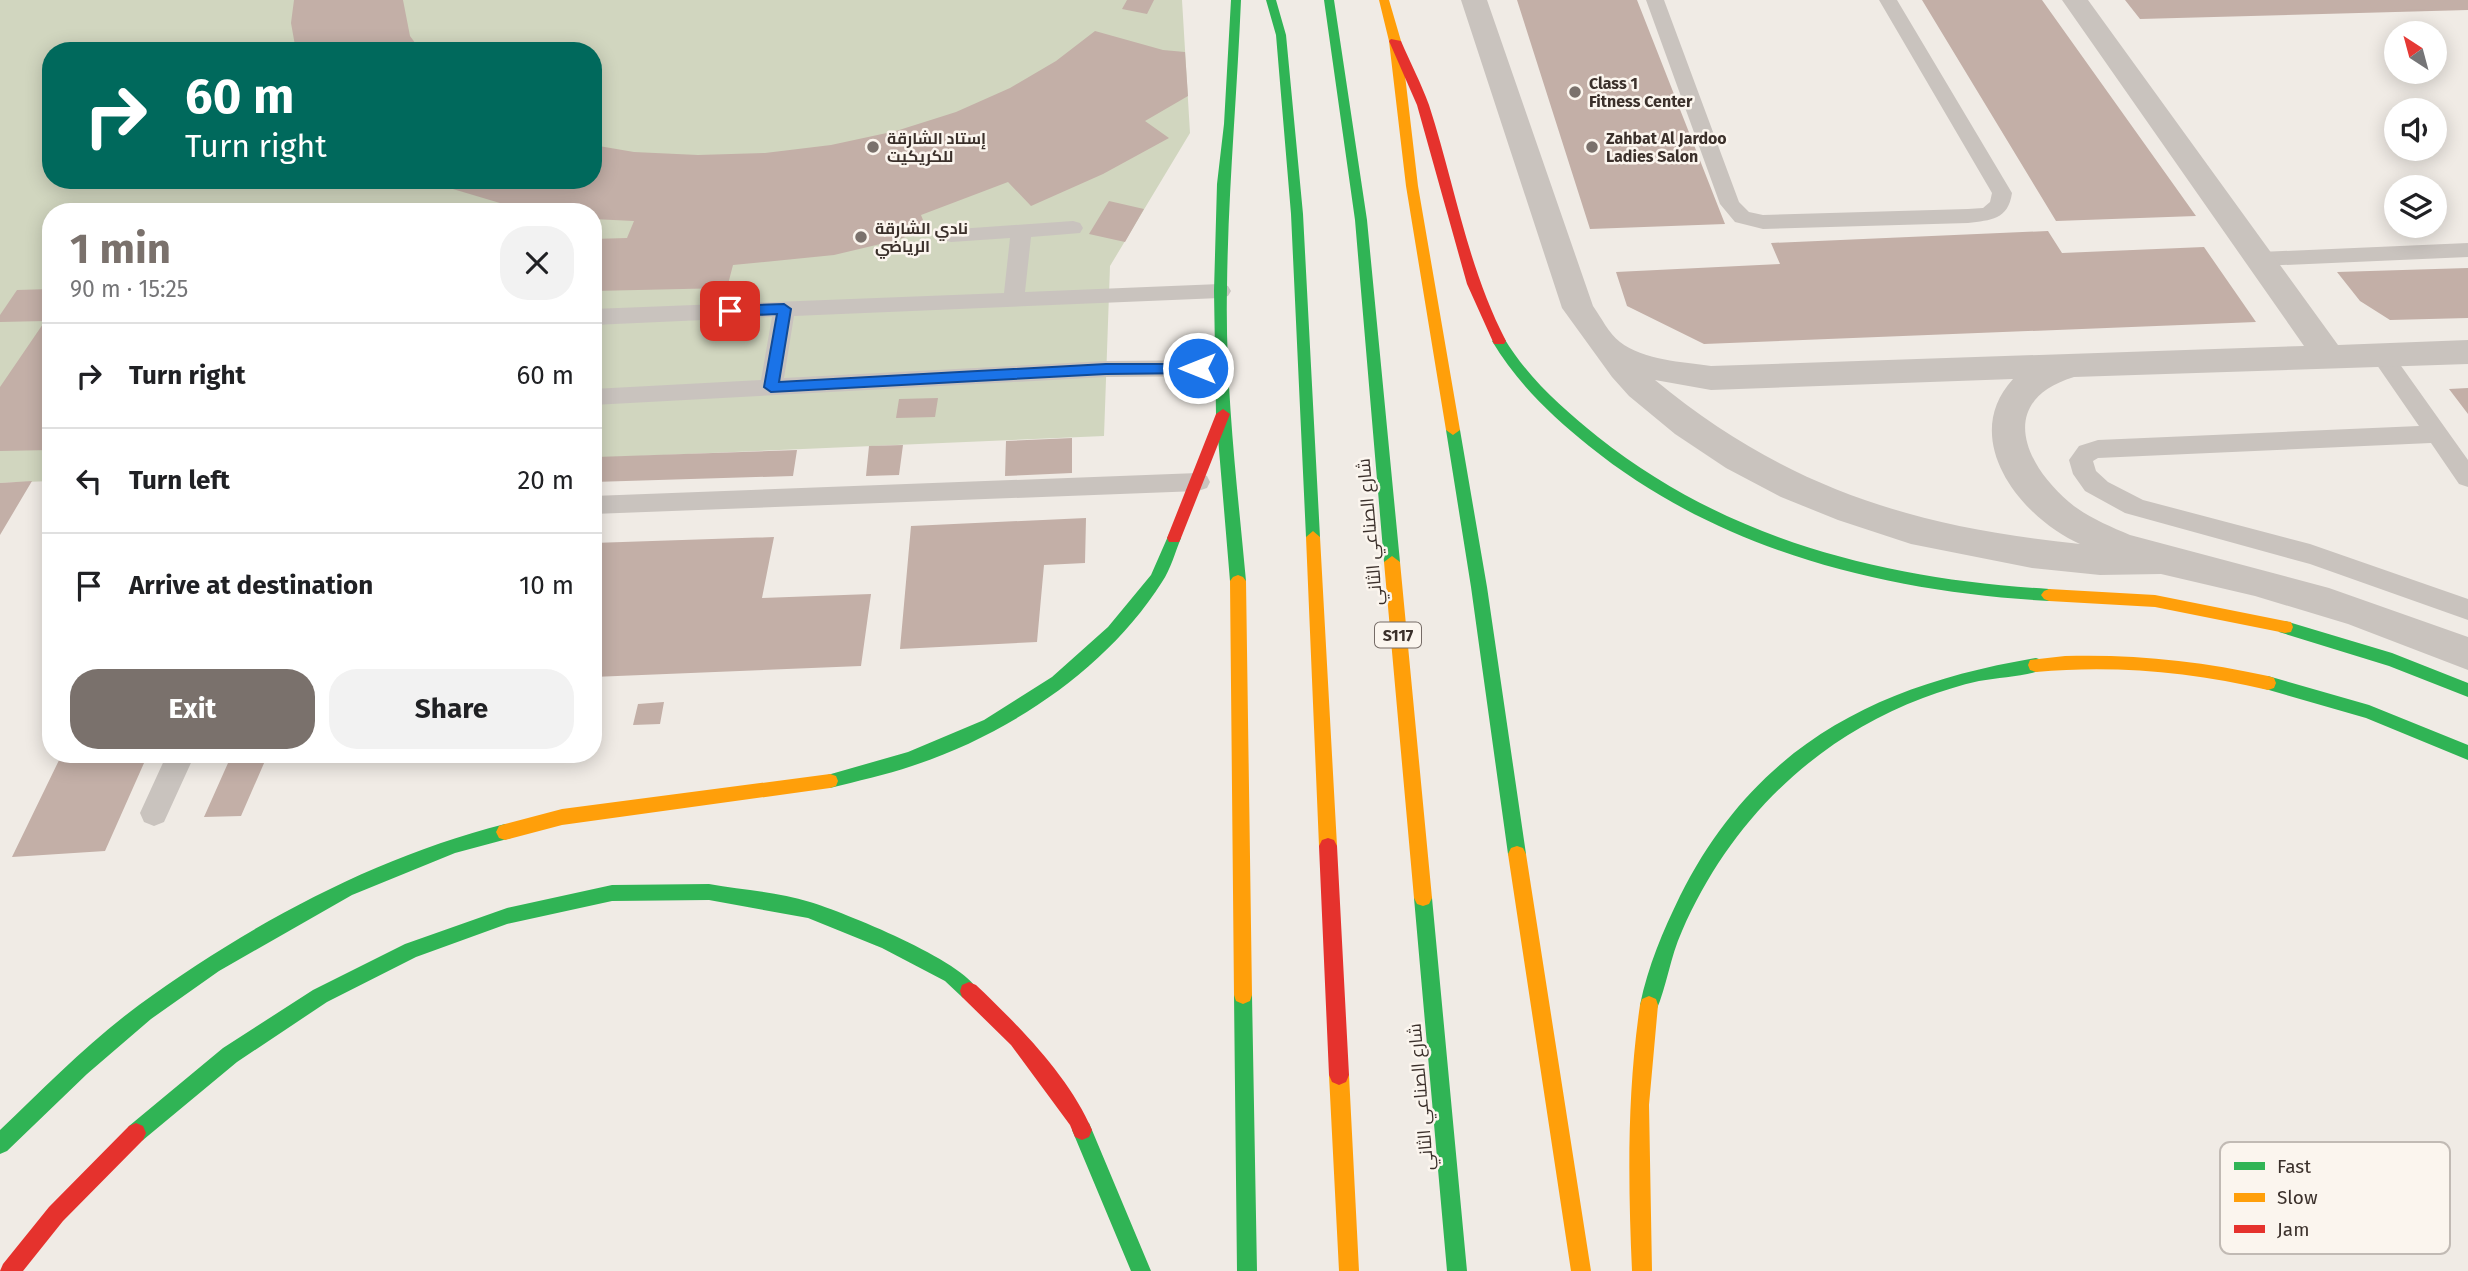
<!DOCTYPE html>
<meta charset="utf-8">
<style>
:root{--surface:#fff;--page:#f2f2f2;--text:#202124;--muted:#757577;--line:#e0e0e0;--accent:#7a716c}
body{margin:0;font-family:"Fira Sans",Cairo,sans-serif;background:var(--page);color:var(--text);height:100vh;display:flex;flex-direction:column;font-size:26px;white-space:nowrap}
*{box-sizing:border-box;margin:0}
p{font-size:23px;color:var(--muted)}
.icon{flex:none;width:38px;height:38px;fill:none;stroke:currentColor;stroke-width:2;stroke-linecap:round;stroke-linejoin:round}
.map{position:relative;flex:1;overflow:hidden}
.side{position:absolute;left:42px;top:203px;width:560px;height:560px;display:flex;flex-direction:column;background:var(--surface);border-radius:28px;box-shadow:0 4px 18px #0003}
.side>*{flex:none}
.guide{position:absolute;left:42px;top:42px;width:560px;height:147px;border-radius:28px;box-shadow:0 4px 18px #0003;background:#00695c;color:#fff;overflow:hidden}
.needle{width:46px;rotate:324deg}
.tools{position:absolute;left:2384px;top:21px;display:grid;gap:14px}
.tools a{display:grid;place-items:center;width:63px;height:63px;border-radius:50%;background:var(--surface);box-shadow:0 4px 18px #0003;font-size:35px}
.pin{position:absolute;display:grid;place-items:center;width:60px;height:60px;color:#fff;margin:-30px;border-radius:14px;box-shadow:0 4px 10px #0006}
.me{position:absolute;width:77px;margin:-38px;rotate:270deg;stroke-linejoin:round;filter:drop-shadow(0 0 5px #0008)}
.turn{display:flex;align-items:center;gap:24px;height:147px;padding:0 28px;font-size:32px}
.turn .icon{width:91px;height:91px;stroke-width:2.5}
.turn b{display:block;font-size:49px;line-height:60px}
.round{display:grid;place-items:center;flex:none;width:74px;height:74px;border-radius:28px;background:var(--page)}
.overview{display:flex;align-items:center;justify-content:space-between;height:119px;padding:0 28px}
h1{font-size:42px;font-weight:700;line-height:52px;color:var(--accent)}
.cta{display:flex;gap:14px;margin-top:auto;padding:14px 28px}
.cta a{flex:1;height:80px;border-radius:28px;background:var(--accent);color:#fff;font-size:28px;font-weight:700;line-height:80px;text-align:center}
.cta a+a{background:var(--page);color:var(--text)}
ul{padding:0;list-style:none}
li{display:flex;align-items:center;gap:21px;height:105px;padding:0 28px;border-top:2px solid var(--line)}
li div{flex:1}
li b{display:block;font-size:26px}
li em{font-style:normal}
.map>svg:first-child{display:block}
</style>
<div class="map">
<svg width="2468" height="1271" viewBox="0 0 2468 1271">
<rect width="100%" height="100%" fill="#f0ebe5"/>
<!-- green -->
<path fill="#d1d6bf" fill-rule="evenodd" d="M0,0H1182L1190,133L1110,266L1104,436L593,458V212H51V481L0,483ZM51,51H593V180H51Z"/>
<!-- building -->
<path fill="#c3afa7" d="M294,0H403L410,36L421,51H296L291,23Z
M1127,0H1154L1147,14L1122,9Z
M1517,0H1637L1725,224L1590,229Z
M1922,0H2042L2196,216L2056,221Z
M2125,0H2468V10L2140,19Z
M1095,31L1163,50L1185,52L1188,96L1145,121L1169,138L1103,174L1031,206L1008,182L921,215L927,230L893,241L834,255L733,265L727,288L593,291V239L627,238L634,221L593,219V212H530L426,181L593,180V145L634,152L698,155L765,153L831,145L896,131L956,112L1010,88L1056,61Z
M1109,201L1144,209L1125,242L1089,234Z
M2048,231L2062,253L2204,247L2256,322L1704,344L1627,306L1616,272L1780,264L1771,243Z
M2468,268V318L2390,320L2360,301L2337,272Z
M51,289V450L0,451V387L45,321L0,322V315L17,290Z
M2468,388V414L2449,389Z
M938,398L935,417L896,418L899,399Z
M1072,438V473L1005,476L1006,441Z
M903,445L899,475L866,476L869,446Z
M797,450L793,476L593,482L596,457Z
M32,481L0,535V483Z
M1086,518L1085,563L1044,565L1037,642L900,649L911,526Z
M774,537L762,598L871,594L861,666L593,677V543Z
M664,702L660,724L633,725L638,704Z
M62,754H148L105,851L12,857Z
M232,754H268L241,816L204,817Z"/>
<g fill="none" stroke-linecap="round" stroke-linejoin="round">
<!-- lane -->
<path fill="#c9c3be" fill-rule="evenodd" d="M1646,0H1664L1739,202L1749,212L1763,215L1968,209L1983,208L1990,202L1992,193L1879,0H1897L2012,193C2008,220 1991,220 1968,223L1763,229L1735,222L1720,204Z
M1073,221L1080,223L1083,228L1080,233L1031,237L1025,292L1220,284L1228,286L1231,291L1228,296L1220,298L794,316L784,378L1106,361L1221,360L1229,362L1232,368L1229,374L1221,376L1106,377L593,405V389L761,380L772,317L593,325V309L1004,293L1010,238L951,242L944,240L941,235L944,230Z
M2468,243V257L2260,266L2252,264L2249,259L2252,254L2260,252Z
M2381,347L2389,349L2468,460V487L2459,484L2431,443L2098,458L2093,461L2096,471L2108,482L2143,500L2310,544L2468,599V620L2310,564L2125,513L2085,491L2073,474L2069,460L2079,446L2098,440L2419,426L2370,355L2373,349Z
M1198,473L1207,476L1210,482L1207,488L1198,491L593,514V496Z
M167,754H195L164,822L154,826L144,822L140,813Z"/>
<!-- street -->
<path fill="#c9c3be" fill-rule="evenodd" d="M1461,0H1487L1593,306C1601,317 1609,334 1620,342C1643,360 1683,362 1711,366L2304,346L2062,0H2088L2338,345L2468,340V364L2074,377C1998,400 2022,462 2069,502C2087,517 2109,526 2130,535L2329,588L2468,637V670L2348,624L2255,596L2161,574L2100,575L2032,568L1911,544L1838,520L1781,497L1726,468L1675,434L1629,396L1612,377L1562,308ZM2013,379C1958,439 2021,518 2080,544C1913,527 1786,488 1655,380L1711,390Z"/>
<!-- fast -->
<path fill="#30b455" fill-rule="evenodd" d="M1231,0H1241C1237,96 1228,192 1227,288C1225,386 1237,484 1246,581L1243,585H1233L1230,581L1216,414L1214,291L1217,184L1224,124Z
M1266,0H1276L1286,35L1303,214L1320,537L1313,543L1306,537L1291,214L1276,35Z
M1324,0H1334L1367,220L1400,562L1392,568L1384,562L1355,220Z
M1499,336L1504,338C1528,378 1562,408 1598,437C1729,541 1886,579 2049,589L2054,591L2057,595L2054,599L2049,601C1885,592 1719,551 1589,446C1551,415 1517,383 1492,341Z
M1453,425L1460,430L1487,587L1526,854L1523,860L1517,862L1511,860L1508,854L1471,587L1446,430Z
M1174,532L1181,538C1175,552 1171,569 1162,582C1107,669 1009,734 912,766C886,775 857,781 830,788L824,786L822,781L824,776L908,752L984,720L1052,677L1108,627L1151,575L1169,534Z
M2285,621L2392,653L2468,683V697L2389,666L2279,632L2277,627L2279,622Z
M2036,658L2042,660L2044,665L2042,670C2022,677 2000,677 1979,681C1961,685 1941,691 1923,698C1812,740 1729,823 1682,931C1670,957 1667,986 1656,1011L1649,1014L1642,1011L1640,1005C1648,966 1663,931 1680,896C1756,745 1876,685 2036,658Z
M2268,676L2369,705L2468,745V760L2366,718L2262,688L2260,683L2262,678Z
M505,824L511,826L514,832L511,838L455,853L352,895L219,971L151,1019L87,1074L7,1151L0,1154V1130C45,1087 89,1042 139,1005C247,926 374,857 505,824Z
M709,884C742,890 778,892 810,902C843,912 965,961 978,991L976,997L969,1000L962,997L945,981L882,948L808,918L709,900L612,901L507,924L416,957L327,1002L237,1062L143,1140L136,1143L129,1140L126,1133L129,1126L223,1048L313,990L405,944L507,908L612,885Z
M1423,890L1429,892L1432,898L1467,1271H1447L1414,898L1417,892Z
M1243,986L1250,989L1252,995L1257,1271H1237L1234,995L1236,989Z
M1082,1120L1089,1123L1151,1271H1131L1072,1130L1075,1123Z"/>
<!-- slow -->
<path fill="#ff9f0a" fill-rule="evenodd" d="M1379,0H1389L1401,41L1418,186L1460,430L1453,435L1446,430L1406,186L1389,41Z
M1313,531L1320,537L1337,846L1334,852L1328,854L1322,852L1319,846L1306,537Z
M1392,556L1400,562L1432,898L1429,904L1423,906L1417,904L1414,898L1384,562Z
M1238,575L1243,577L1246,581L1252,995L1250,1001L1243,1004L1236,1001L1234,995L1230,581L1233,577Z
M2049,589L2155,595L2285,621L2291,622L2293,627L2291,632L2285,633L2155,607L2049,601L2044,599L2041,595L2044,591Z
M2065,656C2134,654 2201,661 2268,676L2274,678L2276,683L2274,688L2268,690C2191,672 2115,665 2036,672L2030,670L2028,665L2030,660Z
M830,774L836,776L838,781L836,786L830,788L562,825L505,840L499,838L496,832L499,826L505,824L562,809Z
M1517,846L1523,848L1526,854L1591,1271H1571L1508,854L1511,848Z
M1649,996L1656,999L1658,1005L1649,1105L1652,1271H1632C1628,1182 1627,1094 1640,1005L1642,999Z
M1339,1065L1346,1068L1349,1075L1359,1271H1339L1329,1075L1332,1068Z"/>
<!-- jam -->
<path fill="#e5322d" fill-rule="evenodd" d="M1391,39L1401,41C1410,62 1421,83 1429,105C1455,185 1467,266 1506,341L1504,344H1494L1467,284L1417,105L1389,41Z
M1223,409L1230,414L1181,538L1179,542H1169L1167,538L1216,414Z
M1328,838L1334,840L1337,846L1349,1075L1346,1082L1339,1085L1332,1082L1329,1075L1319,846L1322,840Z
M969,982L976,985C1018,1025 1069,1076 1092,1130L1089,1137L1082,1140L1075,1137L1070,1125L1011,1045L962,997L960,991L962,985Z
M136,1123L143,1126L146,1133L143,1140L63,1221L23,1271H0L3,1264L49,1207L129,1126Z"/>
</g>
<!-- route -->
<path fill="#1a73e8" stroke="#114b97" stroke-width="2" d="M784,304L791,309L779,382L1106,364H1198L1205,368L1198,373L1106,374L771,392L764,387L777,314L730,316L723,311L730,306Z"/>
<!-- markers -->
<g fill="#7a716c" stroke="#fbf5ee" stroke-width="2.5">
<circle cx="1575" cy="92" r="7"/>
<circle cx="873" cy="147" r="7"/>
<circle cx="1592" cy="147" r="7"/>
<circle cx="861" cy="237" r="7"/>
</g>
<g text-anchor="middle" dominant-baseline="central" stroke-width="5" stroke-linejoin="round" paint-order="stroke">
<!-- far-poi labels -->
<g font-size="16" font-weight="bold" fill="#3b302b" stroke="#fbf5ee" text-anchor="start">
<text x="1589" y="83">Class 1<tspan x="1589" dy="18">Fitness Center</tspan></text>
<text x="887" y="138">إستاد الشارقة<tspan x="887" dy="18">للكريكيت</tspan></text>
<text x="1606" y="138">Zahbat Al Jardoo<tspan x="1606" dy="18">Ladies Salon</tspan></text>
<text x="875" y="228">نادي الشارقة<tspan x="875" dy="18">الرياضي</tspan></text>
</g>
<!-- shield labels -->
<rect fill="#fbf5ee" stroke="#756b66" stroke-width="2" x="1375" y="622.5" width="46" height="25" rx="5"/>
<g font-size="16" font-weight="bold" fill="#3b302b">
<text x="1398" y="635">S117</text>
</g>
<!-- street labels -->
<g font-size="18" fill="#3b302b" stroke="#fbf5ee">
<text transform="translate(1370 532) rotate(-95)">شارع الصناعي الثاني</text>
<text transform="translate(1421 1097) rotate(-95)">شارع الصناعي الثاني</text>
</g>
</g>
<!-- legend -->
<rect x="2220" y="1142" width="230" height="112" rx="10" fill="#fbf5ee" stroke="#c1bab4" stroke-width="2"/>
<rect x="2234" y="1162" width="31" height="8" fill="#30b455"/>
<rect x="2234" y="1193" width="31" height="9" fill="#ff9f0a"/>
<rect x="2234" y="1225" width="31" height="8" fill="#e5322d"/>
<g font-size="19" fill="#3b302b">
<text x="2277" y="1173">Fast</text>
<text x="2277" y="1204">Slow</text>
<text x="2277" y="1236">Jam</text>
</g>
</svg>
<div class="tools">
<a><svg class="needle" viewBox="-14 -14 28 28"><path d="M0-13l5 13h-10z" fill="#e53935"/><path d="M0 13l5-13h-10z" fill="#757577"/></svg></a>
<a><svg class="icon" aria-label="sound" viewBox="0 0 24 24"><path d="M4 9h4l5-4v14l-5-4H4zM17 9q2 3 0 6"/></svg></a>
<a><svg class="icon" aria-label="layers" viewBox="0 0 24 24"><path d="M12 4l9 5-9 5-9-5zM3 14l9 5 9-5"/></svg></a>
</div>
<div class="pin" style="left:730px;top:311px;background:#d93025"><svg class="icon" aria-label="arrive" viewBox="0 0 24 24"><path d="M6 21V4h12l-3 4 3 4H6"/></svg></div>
<svg class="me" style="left:1198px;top:368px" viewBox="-20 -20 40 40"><circle r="17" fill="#1a73e8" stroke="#fff" stroke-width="3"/><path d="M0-11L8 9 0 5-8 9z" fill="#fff"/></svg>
<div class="guide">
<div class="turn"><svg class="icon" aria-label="right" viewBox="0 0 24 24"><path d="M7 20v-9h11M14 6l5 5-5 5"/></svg><div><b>60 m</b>Turn right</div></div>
</div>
<section class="side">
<div class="overview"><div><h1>1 min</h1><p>90 m · 15:25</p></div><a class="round"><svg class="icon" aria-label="close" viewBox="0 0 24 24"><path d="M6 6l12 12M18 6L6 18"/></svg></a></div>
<ul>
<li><svg class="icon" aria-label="right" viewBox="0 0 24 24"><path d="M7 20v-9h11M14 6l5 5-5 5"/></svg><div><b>Turn right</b></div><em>60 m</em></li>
<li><svg class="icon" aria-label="left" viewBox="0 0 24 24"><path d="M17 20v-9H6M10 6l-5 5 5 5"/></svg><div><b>Turn left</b></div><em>20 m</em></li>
<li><svg class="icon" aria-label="arrive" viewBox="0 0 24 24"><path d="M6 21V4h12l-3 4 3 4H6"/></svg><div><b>Arrive at destination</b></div><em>10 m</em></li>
</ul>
<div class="cta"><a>Exit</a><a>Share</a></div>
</section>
</div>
